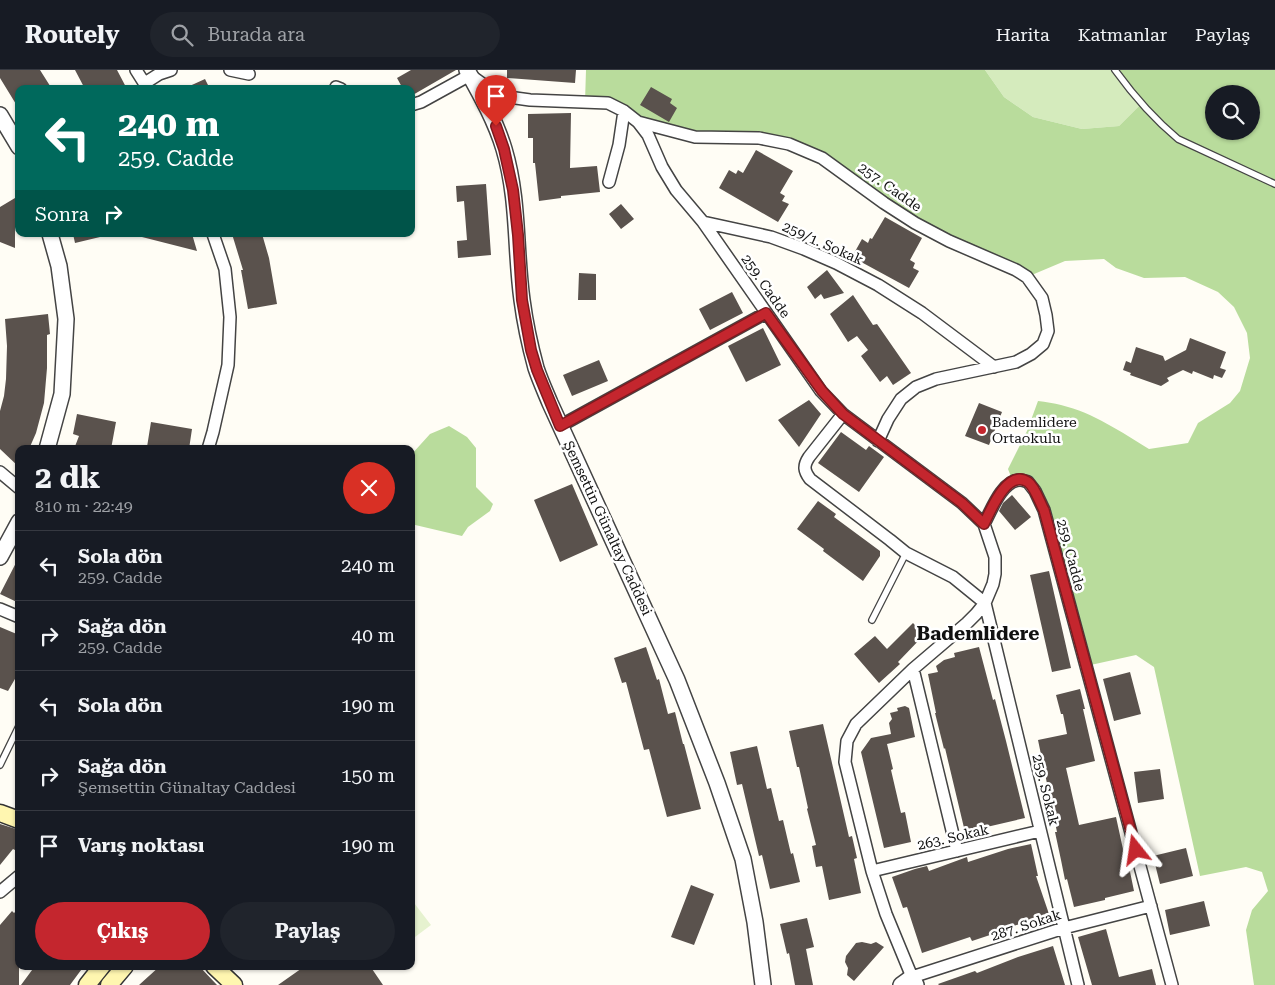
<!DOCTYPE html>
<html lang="tr">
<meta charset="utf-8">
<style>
:root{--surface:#171b24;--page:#20242c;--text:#f1f3f6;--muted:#9ea1a6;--line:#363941;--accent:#c4262e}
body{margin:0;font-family:"Roboto Serif",serif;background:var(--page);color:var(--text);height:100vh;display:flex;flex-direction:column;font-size:19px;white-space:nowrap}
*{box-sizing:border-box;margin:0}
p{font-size:16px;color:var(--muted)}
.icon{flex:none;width:28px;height:28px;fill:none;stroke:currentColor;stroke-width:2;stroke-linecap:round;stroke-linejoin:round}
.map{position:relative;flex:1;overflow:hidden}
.panel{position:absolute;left:15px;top:375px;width:400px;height:525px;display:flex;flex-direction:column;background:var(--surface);border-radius:10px;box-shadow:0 1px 4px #0004}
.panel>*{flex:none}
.hud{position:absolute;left:15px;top:15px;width:400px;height:152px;border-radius:10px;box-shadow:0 1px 4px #0004;background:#00695c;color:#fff;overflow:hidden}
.tools{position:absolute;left:1205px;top:15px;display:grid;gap:10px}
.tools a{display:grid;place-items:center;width:55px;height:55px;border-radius:50%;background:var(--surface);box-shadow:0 1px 4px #0004;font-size:25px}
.pin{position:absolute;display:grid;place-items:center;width:42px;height:42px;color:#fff;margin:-51px -21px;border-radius:50% 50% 50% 0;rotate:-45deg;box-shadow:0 0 5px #0007}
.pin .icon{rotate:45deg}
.me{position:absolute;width:55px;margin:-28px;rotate:345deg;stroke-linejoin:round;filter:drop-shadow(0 0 4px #0008)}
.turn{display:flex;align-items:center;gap:18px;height:105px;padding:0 20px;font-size:22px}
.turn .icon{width:65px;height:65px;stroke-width:2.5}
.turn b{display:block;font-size:35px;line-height:42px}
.then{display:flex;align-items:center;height:48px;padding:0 20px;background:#0003;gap:10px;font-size:19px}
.round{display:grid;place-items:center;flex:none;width:52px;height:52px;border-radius:26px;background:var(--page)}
.headline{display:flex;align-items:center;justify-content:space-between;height:85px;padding:0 20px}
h1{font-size:30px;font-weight:700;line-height:38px}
.cta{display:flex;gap:10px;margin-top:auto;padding:10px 20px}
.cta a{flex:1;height:58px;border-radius:30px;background:var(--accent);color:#fff;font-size:20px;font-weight:700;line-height:58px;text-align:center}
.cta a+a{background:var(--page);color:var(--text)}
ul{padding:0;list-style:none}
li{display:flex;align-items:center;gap:15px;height:70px;padding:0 20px;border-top:1px solid var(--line)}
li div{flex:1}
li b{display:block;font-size:19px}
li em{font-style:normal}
header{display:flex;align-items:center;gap:30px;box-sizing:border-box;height:70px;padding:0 25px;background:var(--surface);border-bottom:1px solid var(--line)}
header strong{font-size:24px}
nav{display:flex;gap:28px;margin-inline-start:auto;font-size:18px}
.search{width:350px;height:45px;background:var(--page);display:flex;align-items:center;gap:12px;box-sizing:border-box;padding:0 18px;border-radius:28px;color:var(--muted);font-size:19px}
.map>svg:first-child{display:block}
</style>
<header>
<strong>Routely</strong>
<div class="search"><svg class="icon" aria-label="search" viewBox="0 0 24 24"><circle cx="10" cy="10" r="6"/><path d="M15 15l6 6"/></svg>Burada ara</div>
<nav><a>Harita</a><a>Katmanlar</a><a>Paylaş</a></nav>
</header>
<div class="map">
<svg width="1275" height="915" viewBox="0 0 1275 915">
<rect width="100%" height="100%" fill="#fffdf5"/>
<!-- green -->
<path fill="#d5ebbd" d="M985,0H1115L1141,34L1119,56L1082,59L1033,47L1004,27Z"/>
<!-- forest -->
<path fill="#b9dc9c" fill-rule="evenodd" d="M586,0H985L1004,27L1033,47L1082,59L1119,56L1141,34L1115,0H1275V915H1254L1246,860L1252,840L1268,821L1262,802L1246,797L1200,806L1154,597L1136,585L1086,596L1044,440L1028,412H1013L1008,399L1027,361L1038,331C1046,332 1054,333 1061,335C1094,343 1121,362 1149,379L1188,373L1198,353L1230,333L1240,321L1250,288L1247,263L1234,237L1218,222L1185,207L1144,208L1116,198L1104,189L1065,191L1027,207L949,171L848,106L789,74L695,67L624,41L585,32ZM1214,24H1251V61H1214Z
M449,356L467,367L476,378V417L493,434L490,441L468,457L462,466L411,454V385L430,364Z"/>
<!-- pitch -->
<path fill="#e6f2cf" d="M411,829L431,855L411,870Z"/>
<!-- building -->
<path fill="#5a524d" d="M0,0H40L52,19H19V39L0,8Z
M75,0H117L127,19H85Z
M411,0H456L411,26V19H403L397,8Z
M507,0H576L575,13L507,8Z
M205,9L210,19H183Z
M651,17L672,29L670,33L677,38L669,52L640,35Z
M571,43L570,98L597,96L600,122L561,126V128L539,131L535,93H533V68H528V44Z
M756,80L793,101L780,123L785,126L782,131L789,134L778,152L719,118L729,100L736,104L738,100L743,103Z
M486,114L491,185L458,188L457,171L467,170L464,131L457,132L456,116Z
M15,128V178L0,172V137Z
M621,134L634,149L621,159L609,144Z
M885,147L922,168L910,190L915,193L913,198L919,201L909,218L852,187L862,169L868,173L870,168L872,169Z
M73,164H100V167L75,173Z
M142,164H192L197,181L142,167Z
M232,164H262L269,188L277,234L248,239L241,200H243Z
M827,200L844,223L824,229L821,224L815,229L807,217Z
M579,203L596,204V230H578Z
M732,222L743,243L710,260L699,239Z
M853,225L873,255L877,254L911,303L893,315L887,306L880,312L861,286L868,280L857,266L848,272L830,244Z
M48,244L50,264L47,265V298L44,333L36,363L29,379H19V397L0,379V341L4,326L6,309L7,276L5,249Z
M763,258L781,295L746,312L728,276Z
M1190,268L1226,282L1220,298L1226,300L1222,308L1214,305L1213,309L1193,301L1192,304L1183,300L1167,308L1169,311L1161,316L1130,305L1131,303L1123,300L1126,291L1131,293L1136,277L1163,286L1165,291L1186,280Z
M599,290L608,311L572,326L563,305Z
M809,330L821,344L799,377L778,350Z
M979,333L1002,342L989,375L965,366Z
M77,344L116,352L111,379H74L79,366L73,364Z
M151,352L192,359L189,379H160L147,377Z
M841,362L866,380L869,376L884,387L859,422L818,393Z
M572,414L598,475L560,492L534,430Z
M1012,425L1031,447L1015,460L999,441L1003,433Z
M818,431L836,444L834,447L880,481V486L863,511L823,481L824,479L797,459Z
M19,487V533L0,524Z
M1049,501L1071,598L1052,602L1030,505Z
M913,553L924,565L898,592L900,594L879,613L854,584L875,566L887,579Z
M0,557L19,565V602L8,621L0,618Z
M646,577L657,610L659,609L668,644L675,642L683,674H684L701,739L667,747L649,679L644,680L626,612L622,613L614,588Z
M979,577L993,630L995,629L1006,671L1025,748L965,762L945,678L944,679L935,643H936L928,604L938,602L936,596L944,590L955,587L954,583Z
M1130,602L1141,644L1114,651L1103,609Z
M1080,619L1085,639H1083L1095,691L1066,698L1079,755L1116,747L1126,793L1128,792L1134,821L1105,828V830L1074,837L1067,809L1065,810L1061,790L1055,762H1057L1038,670L1067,664L1063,644H1061L1056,625Z
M905,636L909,638L915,667L887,674L893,699L891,700L901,743L905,742L911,772L884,778L861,682L871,668L891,664L889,653L892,649L890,643L898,641L897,638Z
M823,654L849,767L852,766L857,788L854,789L861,823L829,830L822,796L816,797L812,776L816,775L807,739L808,738L799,697H797L789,661Z
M757,676L767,719L771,718L779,751L783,750L791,784L793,783L800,812L770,819L762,785L759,786L742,714L737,715L730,682Z
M1160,699L1164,729L1138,733L1134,702Z
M0,754L19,760V776L15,780L13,779L0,795Z
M1031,774L1038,806H1036L1049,844L993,863V864L972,871L970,867L922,883L907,837L903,838L892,807L915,799L927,796L929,801L967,787L968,792L1008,779Z
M1186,778L1193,806L1160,814L1153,786Z
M691,815L714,824L694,875L671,867Z
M1204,831L1210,856L1170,865L1165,840Z
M19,838V915H0V855L12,841L14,843Z
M807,848L814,877L806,879L813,915H795L789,883L787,884L780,854Z
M1106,859L1119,907L1152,899L1156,915H1092L1078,867Z
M862,872L871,874L876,872L884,877L854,911L847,905L848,898L845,892L846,886L856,873Z
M1053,876L1065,915H939L938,914L975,901L977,903L1018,887Z
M35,896H84L70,915H21Z
M160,896H199L217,915H139Z
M305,896H370L383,915H278Z"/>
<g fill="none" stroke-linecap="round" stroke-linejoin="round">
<!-- service casing -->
<g stroke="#444" stroke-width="8">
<path id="service" d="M1115,0C1133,25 1154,49 1178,69L1275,114
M872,550L906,483
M0,695L19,656"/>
</g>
<!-- minor casing -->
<g stroke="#444" stroke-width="14">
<path id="minor" d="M136,0L148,19
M230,0L249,4
M145,13L159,4L171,0
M336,17L341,19
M411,35L421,32L470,5L491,20L508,27L530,30L608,33L624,41L638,52L695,67L759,68L789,74L822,88L884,133L915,153L949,171L1016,200L1027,207L1042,228L1046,245L1048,261L1043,274L1031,284L1016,292L936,309L916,317L901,329L888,349L878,371
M638,52L648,65L662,97L676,120L703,152L771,167L804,179L836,193L878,215L922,243L994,297
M609,112L619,75L624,41
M703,152L821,321L843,344L962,433L984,454C991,441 1002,410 1020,410C1023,410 1025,411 1028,412L1035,421L1044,440L1172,915
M843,344L809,387C803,396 804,401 810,409L890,470L906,483L953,507L985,533
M560,356L766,243
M208,379L213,362L228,295L230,247L225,199L213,164
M0,402L19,418
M984,454L995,487V504L993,514L985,533L976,544L967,553L913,599L856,654L847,671L845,692L872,801L886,844L912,907L1064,858L1151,836
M985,533L1078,915
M0,539L19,547
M913,599L957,781
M872,801L1040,761
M0,822L19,806"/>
</g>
<!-- tertiary casing -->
<g stroke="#444" stroke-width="18">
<path id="tertiary" d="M467,0C481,25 496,52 504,79C519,129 515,179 522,230C525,253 530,276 536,298C540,310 545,321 550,333L677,610L717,713L743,789L755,852L763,915
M0,45L19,77
M47,379L62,324L66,249L59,196L50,164
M0,487L19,452
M901,915L912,907L916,915"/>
</g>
<!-- secondary casing -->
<g stroke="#333" stroke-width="19">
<path id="secondary" d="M0,743L19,750
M214,896L234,915
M87,915L102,896
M109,915L125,896"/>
</g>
<!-- service -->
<use href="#service" stroke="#fff" stroke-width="5.5"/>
<!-- minor -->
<use href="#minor" stroke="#fff" stroke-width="11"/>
<!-- tertiary -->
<use href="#tertiary" stroke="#fff" stroke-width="15"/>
<!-- secondary -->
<use href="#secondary" stroke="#fff6b0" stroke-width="16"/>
</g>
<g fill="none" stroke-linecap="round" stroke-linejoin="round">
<!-- route casing -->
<g stroke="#7f191e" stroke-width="12">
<path id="route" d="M496,56L504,79L513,120L518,165L522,230L531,280L537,300L560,356L766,243L822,321L843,344L962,433L984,454C990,442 1007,398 1028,412C1035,417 1040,433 1044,440L1136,780"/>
</g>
<!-- route -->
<use href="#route" stroke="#c4262e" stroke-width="9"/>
</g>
<!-- markers -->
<circle fill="#c4262e" stroke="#fff" stroke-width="2" cx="982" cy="360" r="5"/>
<g text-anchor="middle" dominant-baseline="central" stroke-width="5" stroke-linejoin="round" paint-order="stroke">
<!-- street labels -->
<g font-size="14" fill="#111" stroke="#fff">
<text transform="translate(890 117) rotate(35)">257. Cadde</text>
<text transform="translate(823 173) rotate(24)">259/1. Sokak</text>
<text transform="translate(766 216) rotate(55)">259. Cadde</text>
<text transform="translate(608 458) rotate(65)">Şemsettin Günaltay Caddesi</text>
<text transform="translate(1071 485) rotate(75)">259. Cadde</text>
<text transform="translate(1046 720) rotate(76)">259. Sokak</text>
<text transform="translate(953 767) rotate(-13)">263. Sokak</text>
<text transform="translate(1026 855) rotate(-18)">287. Sokak</text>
</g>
<!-- poi labels -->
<g font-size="14" fill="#111" stroke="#fff" text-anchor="start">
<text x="992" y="352">Bademlidere<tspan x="992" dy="16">Ortaokulu</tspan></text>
</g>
<!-- district labels -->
<g font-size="19" font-weight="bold" fill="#111" stroke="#fff">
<text x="978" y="563">Bademlidere</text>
</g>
</g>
</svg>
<div class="tools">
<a><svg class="icon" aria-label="search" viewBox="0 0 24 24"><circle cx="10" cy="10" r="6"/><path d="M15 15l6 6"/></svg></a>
</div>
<div class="pin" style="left:496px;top:56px;background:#d93025"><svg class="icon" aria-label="arrive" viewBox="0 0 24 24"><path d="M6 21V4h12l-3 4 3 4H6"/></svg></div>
<svg class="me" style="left:1136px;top:780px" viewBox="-20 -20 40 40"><path d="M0-17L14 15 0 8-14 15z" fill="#c4262e" stroke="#fff" stroke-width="4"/></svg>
<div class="hud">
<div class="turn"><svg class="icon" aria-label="left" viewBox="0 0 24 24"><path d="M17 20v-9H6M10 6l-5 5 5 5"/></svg><div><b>240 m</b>259. Cadde</div></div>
<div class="then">Sonra<svg class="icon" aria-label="right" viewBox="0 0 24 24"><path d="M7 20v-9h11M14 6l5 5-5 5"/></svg></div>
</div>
<section class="panel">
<div class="headline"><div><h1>2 dk</h1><p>810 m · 22:49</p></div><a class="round" style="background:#d93025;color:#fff"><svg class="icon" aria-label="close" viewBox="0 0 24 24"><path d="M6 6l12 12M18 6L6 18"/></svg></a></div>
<ul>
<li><svg class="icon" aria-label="left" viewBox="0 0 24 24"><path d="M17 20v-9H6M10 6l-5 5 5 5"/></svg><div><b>Sola dön</b><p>259. Cadde</p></div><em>240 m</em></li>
<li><svg class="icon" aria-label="right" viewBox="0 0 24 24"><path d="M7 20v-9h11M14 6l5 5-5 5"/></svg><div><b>Sağa dön</b><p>259. Cadde</p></div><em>40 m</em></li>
<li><svg class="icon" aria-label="left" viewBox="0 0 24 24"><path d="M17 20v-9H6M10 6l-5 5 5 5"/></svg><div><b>Sola dön</b></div><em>190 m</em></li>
<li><svg class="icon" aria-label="right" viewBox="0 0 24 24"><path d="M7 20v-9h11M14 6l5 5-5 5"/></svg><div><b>Sağa dön</b><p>Şemsettin Günaltay Caddesi</p></div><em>150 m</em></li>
<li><svg class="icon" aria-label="arrive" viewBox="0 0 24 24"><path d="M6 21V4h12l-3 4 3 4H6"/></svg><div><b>Varış noktası</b></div><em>190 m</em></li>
</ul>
<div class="cta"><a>Çıkış</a><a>Paylaş</a></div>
</section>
</div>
